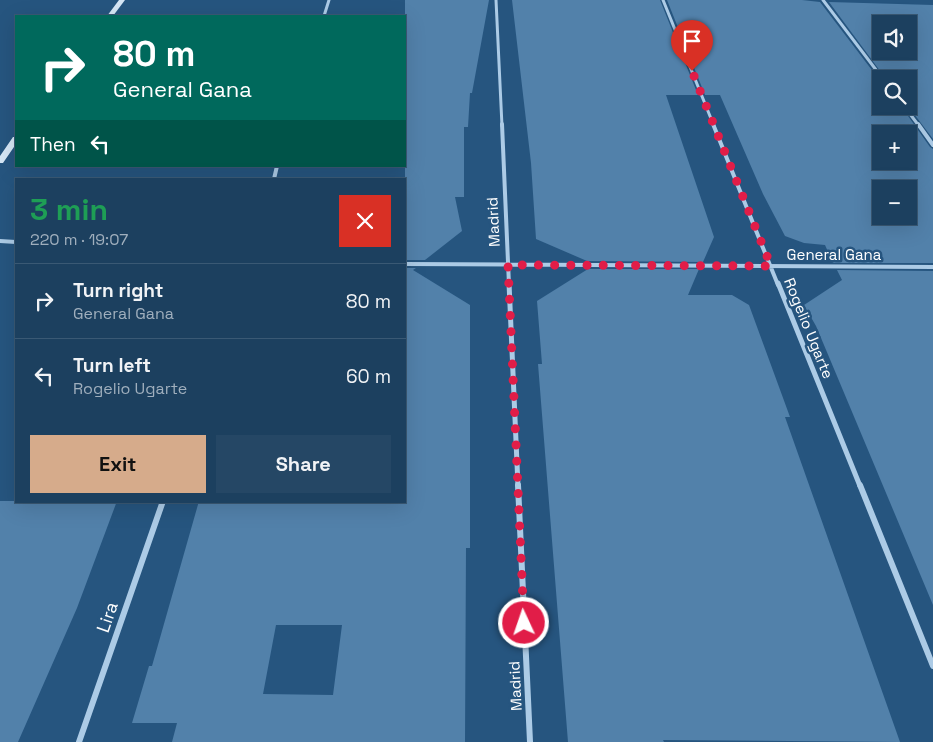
<!DOCTYPE html>
<meta charset="utf-8">
<style>
:root{--surface:#1c405f;--page:#254765;--text:#f1f3f6;--muted:#a0afbd;--line:#3a5974;--accent:#d6ab8b}
body{margin:0;font-family:"Space Grotesk",sans-serif;background:var(--page);color:var(--text);height:100vh;display:flex;flex-direction:column;font-size:19px;white-space:nowrap}
*{box-sizing:border-box;margin:0}
p{font-size:16px;color:var(--muted)}
.icon{flex:none;width:28px;height:28px;fill:none;stroke:currentColor;stroke-width:2;stroke-linecap:round;stroke-linejoin:round}
.map{position:relative;flex:1;overflow:hidden}
.details{position:absolute;left:15px;top:178px;width:391px;height:325px;display:flex;flex-direction:column;background:var(--surface);border-radius:0px;box-shadow:0 5px 20px #0002,0 0 0 1px var(--line)}
.details>*{flex:none}
.banner{position:absolute;left:15px;top:15px;width:391px;height:152px;border-radius:0px;box-shadow:0 5px 20px #0002,0 0 0 1px var(--line);background:#00695c;color:#fff;overflow:hidden}
.fabs{position:absolute;left:872px;top:15px;display:grid;gap:10px}
.fabs a{display:grid;place-items:center;width:45px;height:45px;border-radius:0px;background:var(--surface);box-shadow:0 5px 20px #0002,0 0 0 1px var(--line);font-size:25px}
.pin{position:absolute;display:grid;place-items:center;width:42px;height:42px;color:#fff;margin:-51px -21px;border-radius:50% 50% 50% 0;rotate:-45deg;box-shadow:0 0 5px #0007}
.pin .icon{rotate:45deg}
.me{position:absolute;width:55px;margin:-28px;rotate:357deg;stroke-linejoin:round;filter:drop-shadow(0 0 4px #0008)}
.turn{display:flex;align-items:center;gap:18px;height:105px;padding:0 15px;font-size:22px}
.turn .icon{width:65px;height:65px;stroke-width:2.5}
.turn b{display:block;font-size:35px;line-height:42px}
.then{display:flex;align-items:center;height:48px;padding:0 15px;background:#0003;gap:10px;font-size:19px}
.round{display:grid;place-items:center;flex:none;width:52px;height:52px;border-radius:0px;background:var(--page)}
.summary{display:flex;align-items:center;justify-content:space-between;height:85px;padding:0 15px}
h1{font-size:30px;font-weight:600;line-height:38px;color:#1e9e55}
.cta{display:flex;gap:10px;margin-top:auto;padding:10px 15px}
.cta a{flex:1;height:58px;border-radius:0px;background:var(--accent);color:#111;font-size:20px;font-weight:600;line-height:58px;text-align:center}
.cta a+a{background:var(--page);color:var(--text)}
ul{padding:0;list-style:none}
li{display:flex;align-items:center;gap:15px;height:75px;padding:0 15px;border-top:1px solid var(--line)}
li div{flex:1}
li b{display:block;font-size:19px}
li em{font-style:normal}
.map>svg:first-child{display:block}
</style>
<div class="map">
<svg width="933" height="742" viewBox="0 0 933 742">
<rect width="100%" height="100%" fill="#26557f"/>
<!-- building -->
<path fill="#5281aa" fill-rule="evenodd" d="M405,0H489L472,93H470L468,127H464V197H455L462,231L425,260H405Z
M512,0H660L698,95H666L714,237L703,262L587,261L536,239L531,163Z
M667,0H802L820,2L881,82V106H901L930,147L933,149V263H833L825,245L804,243L785,236L763,194L720,95H705ZM881,134H909V161H881ZM881,189H909V216H881Z
M829,2L933,5V139L908,106L909,79H886ZM881,24H909V51H881Z
M405,268H416L413,270L470,305V548H466L465,742H172L177,723H132L149,666H152L199,501H405ZM276,625H342L333,695L263,694Z
M588,269H699L688,295H732L749,305L790,417H785L900,742L663,740L664,742H568L538,364H542L537,301Z
M837,270L933,271V605L816,326L804,305L842,280Z
M0,501H117L77,608L18,742H0Z"/>
<g fill="none" stroke-linecap="round" stroke-linejoin="round">
<!-- street-far3 -->
<path stroke="#accbe6" stroke-width="3" d="M496,0L502,126
M663,0L714,126
M823,0L883,79
M324,16L329,0
M904,106L919,126"/>
<!-- street-far2 -->
<path stroke="#accbe6" stroke-width="4" d="M502,124L509,285
M713,124L778,285
M918,124L933,145
M274,179L277,166
M0,241L16,242
M405,264L933,267"/>
<!-- street-far1 -->
<path stroke="#accbe6" stroke-width="5" d="M509,283L518,486
M778,283L860,486"/>
<!-- street -->
<path stroke="#accbe6" stroke-width="6" d="M518,485L530,742
M860,485L933,666
M79,742L163,501"/>
<!-- secondary -->
<path fill="#d5e6f5" fill-rule="evenodd" d="M119,0H125L113,16H107Z
M13,137H16V144L3,163H0V156Z"/>
</g>
<g fill="none" stroke-linecap="round" stroke-linejoin="round">
<!-- route -->
<path stroke="#e11d48" stroke-width="9" stroke-dasharray="0 16.2" d="M524,623L508,265L771,266L692,71"/>
</g>
<g text-anchor="middle" dominant-baseline="central" stroke-width="5" stroke-linejoin="round" paint-order="stroke">
<!-- street labels -->
<g font-size="15" fill="#fff" stroke="#26557f">
<text transform="translate(493 222) rotate(-93)">Madrid</text>
<text x="834" y="254">General Gana</text>
<text transform="translate(809 328) rotate(68)">Rogelio Ugarte</text>
<text transform="translate(515 686) rotate(-93)">Madrid</text>
</g>
<!-- near-street labels -->
<g font-size="18" fill="#fff" stroke="#26557f">
<text transform="translate(107 617) rotate(-71)">Lira</text>
</g>
</g>
</svg>
<div class="fabs">
<a><svg class="icon" aria-label="sound" viewBox="0 0 24 24"><path d="M4 9h4l5-4v14l-5-4H4zM17 9q2 3 0 6"/></svg></a>
<a><svg class="icon" aria-label="search" viewBox="0 0 24 24"><circle cx="10" cy="10" r="6"/><path d="M15 15l6 6"/></svg></a>
<a>+</a>
<a>−</a>
</div>
<div class="pin" style="left:692px;top:71px;background:#d93025"><svg class="icon" aria-label="arrive" viewBox="0 0 24 24"><path d="M6 21V4h12l-3 4 3 4H6"/></svg></div>
<svg class="me" style="left:524px;top:623px" viewBox="-20 -20 40 40"><circle r="17" fill="#e11d48" stroke="#fff" stroke-width="3"/><path d="M0-11L8 9 0 5-8 9z" fill="#fff"/></svg>
<div class="banner">
<div class="turn"><svg class="icon" aria-label="right" viewBox="0 0 24 24"><path d="M7 20v-9h11M14 6l5 5-5 5"/></svg><div><b>80 m</b>General Gana</div></div>
<div class="then">Then<svg class="icon" aria-label="left" viewBox="0 0 24 24"><path d="M17 20v-9H6M10 6l-5 5 5 5"/></svg></div>
</div>
<section class="details">
<div class="summary"><div><h1>3 min</h1><p>220 m · 19:07</p></div><a class="round" style="background:#d93025;color:#fff"><svg class="icon" aria-label="close" viewBox="0 0 24 24"><path d="M6 6l12 12M18 6L6 18"/></svg></a></div>
<ul>
<li><svg class="icon" aria-label="right" viewBox="0 0 24 24"><path d="M7 20v-9h11M14 6l5 5-5 5"/></svg><div><b>Turn right</b><p>General Gana</p></div><em>80 m</em></li>
<li><svg class="icon" aria-label="left" viewBox="0 0 24 24"><path d="M17 20v-9H6M10 6l-5 5 5 5"/></svg><div><b>Turn left</b><p>Rogelio Ugarte</p></div><em>60 m</em></li>
</ul>
<div class="cta"><a>Exit</a><a>Share</a></div>
</section>
</div>
